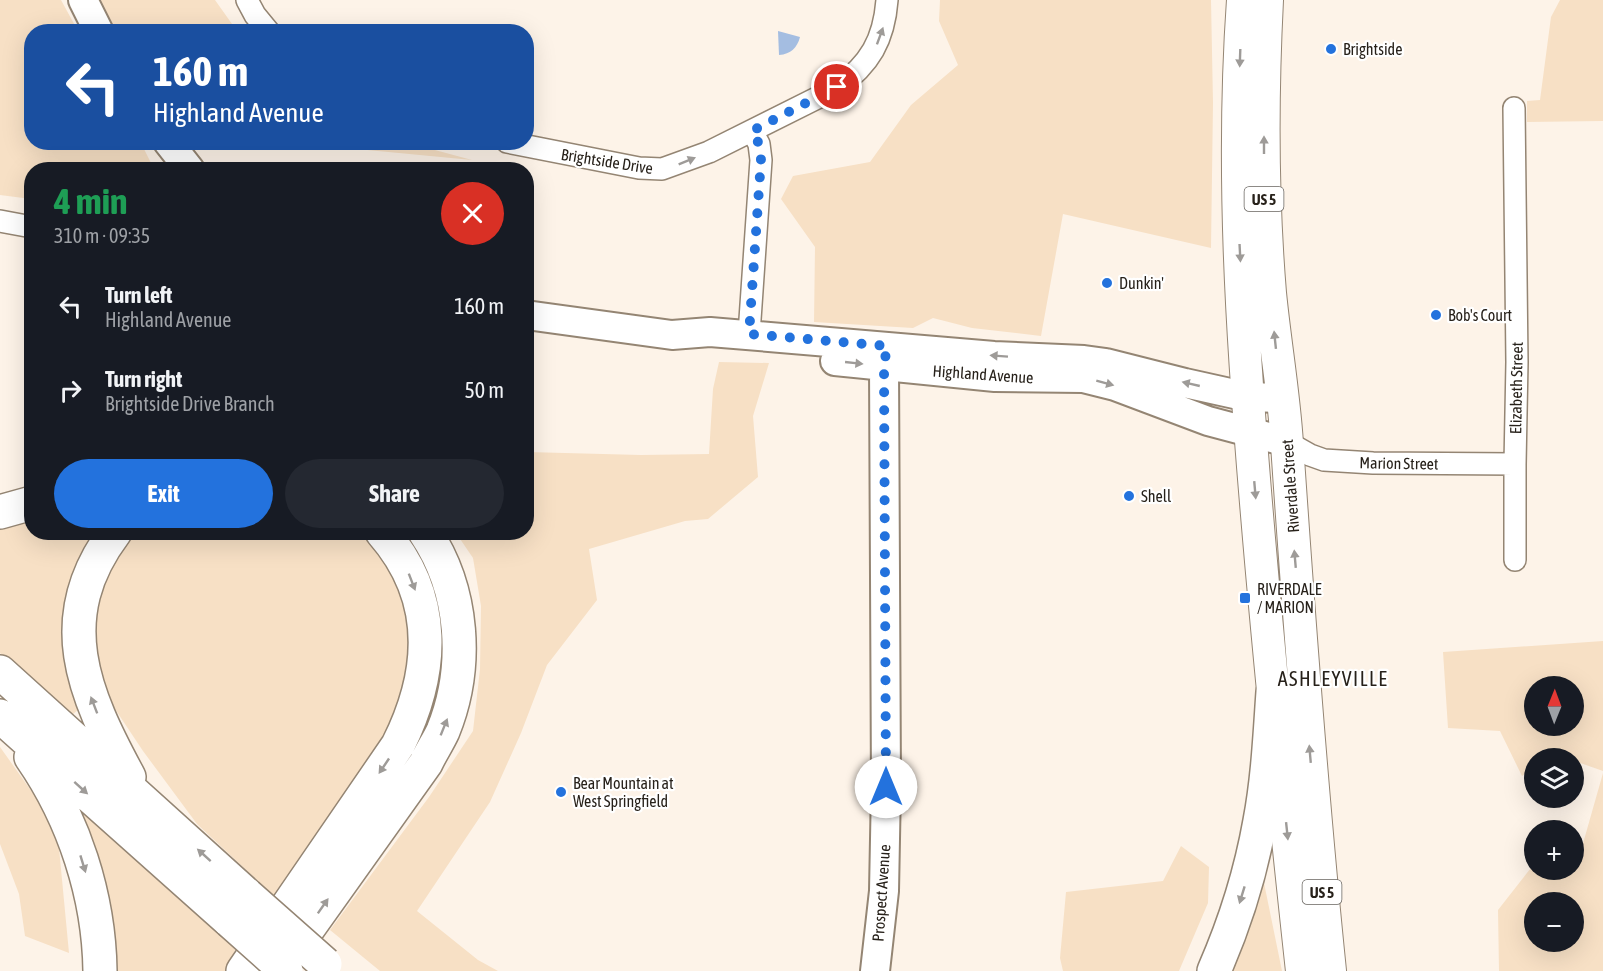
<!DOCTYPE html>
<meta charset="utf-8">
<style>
:root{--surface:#171b24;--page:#242831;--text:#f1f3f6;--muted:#9ea1a6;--accent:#2372dd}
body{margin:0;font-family:"Asap Condensed",sans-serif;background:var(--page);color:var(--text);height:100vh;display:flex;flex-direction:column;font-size:22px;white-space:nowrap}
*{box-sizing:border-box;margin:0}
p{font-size:20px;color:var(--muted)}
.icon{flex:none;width:33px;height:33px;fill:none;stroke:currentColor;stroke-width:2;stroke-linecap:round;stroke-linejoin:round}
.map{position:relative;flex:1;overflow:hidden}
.drawer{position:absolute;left:24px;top:162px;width:510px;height:378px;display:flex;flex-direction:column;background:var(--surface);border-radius:24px;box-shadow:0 6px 24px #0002}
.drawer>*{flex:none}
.guide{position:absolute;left:24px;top:24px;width:510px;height:126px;border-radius:24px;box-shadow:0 6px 24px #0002;background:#1a4fa0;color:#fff;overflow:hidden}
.needle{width:39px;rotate:1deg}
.fabs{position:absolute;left:1524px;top:676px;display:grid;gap:12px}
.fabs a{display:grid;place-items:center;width:60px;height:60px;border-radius:50%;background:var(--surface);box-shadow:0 6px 24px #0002;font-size:30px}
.pin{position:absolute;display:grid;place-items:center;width:51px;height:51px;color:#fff;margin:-26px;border:3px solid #fff;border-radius:50%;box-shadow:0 2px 6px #0007}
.me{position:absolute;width:66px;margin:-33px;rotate:0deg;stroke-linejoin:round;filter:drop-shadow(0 0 4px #0008)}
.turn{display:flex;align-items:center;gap:21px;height:126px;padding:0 30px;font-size:27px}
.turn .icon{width:78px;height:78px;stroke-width:2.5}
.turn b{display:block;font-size:42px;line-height:51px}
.round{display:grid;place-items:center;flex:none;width:63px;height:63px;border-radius:32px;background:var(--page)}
.overview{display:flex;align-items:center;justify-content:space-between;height:102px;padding:0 30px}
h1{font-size:36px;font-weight:700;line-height:45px;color:#1e9e55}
.primary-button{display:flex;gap:12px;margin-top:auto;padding:12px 30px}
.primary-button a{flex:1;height:69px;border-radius:36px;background:var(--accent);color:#fff;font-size:24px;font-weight:700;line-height:69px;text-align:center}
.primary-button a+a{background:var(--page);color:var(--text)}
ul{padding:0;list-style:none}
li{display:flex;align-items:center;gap:18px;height:84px;padding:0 30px}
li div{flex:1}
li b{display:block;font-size:22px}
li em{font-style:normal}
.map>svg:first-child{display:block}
</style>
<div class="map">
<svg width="1603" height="971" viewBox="0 0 1603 971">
<rect width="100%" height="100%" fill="#fdf3e8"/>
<!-- green -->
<path fill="#f7e0c5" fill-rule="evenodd" d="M0,0H61L78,31L32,32V142L141,143L154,169L32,170L31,199L0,195Z
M100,0H215L237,31H116Z
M940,0H1211L1213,103L1211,248L1063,214L1041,336L972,328L933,318L913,328L814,322L815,247L781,199L793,176L870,162L911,105L958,65L939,21Z
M1560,0H1603V121L1527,122V101L1540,100L1551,17Z
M294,143H409L472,160Z
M719,362L769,363L753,416L758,477L708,519L685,521L589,549L597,600L547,665L521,733L490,802L417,911L478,960L498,971H380L330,930L429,797L473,731L480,669L481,606L473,558L456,533L526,532L527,452L641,455L709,454L713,389Z
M31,512L32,532L98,533L80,708L71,716L0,653V524Z
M361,532L383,556L406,603L411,651L397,712L361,773L275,897L197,824L143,751L109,700L93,644L97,595L114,553L132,533Z
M1603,641V771L1555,754L1547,759H1534V768L1522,776L1500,731L1448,728L1443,652ZM1534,687H1574V726H1534Z
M0,747L57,827L69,953L25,936L19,894L0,844Z
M1603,773V971H1499L1498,910L1534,864V870H1574V856L1580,854ZM1534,903H1574V942H1534Z
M79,805L236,946L233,958L225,971H113L78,811Z
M1181,846L1209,867L1208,903L1179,971H1063L1060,958L1066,892L1163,881Z
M1263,878L1282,971H1222Z"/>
<!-- water -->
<path fill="#a4bde1" d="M778,31L800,37C797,48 791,54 779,55Z"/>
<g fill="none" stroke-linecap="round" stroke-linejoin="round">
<!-- street casing -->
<g stroke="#948573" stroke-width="24">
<path id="street" d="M247,0L255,15L269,32
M1514,108L1517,362L1515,464V560
M507,142L639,168L662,169L709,152L837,88C870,64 884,40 887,0
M0,221L32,227
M749,334L761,160L759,144L752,131
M1287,442L1310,455L1324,460L1373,463L1515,464"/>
</g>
<!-- secondary casing -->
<g stroke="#948573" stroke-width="32">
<path id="secondary" d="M83,0L99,32
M168,142L190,170
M526,315L672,335L710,332L994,356L1084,360L1106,363L1185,383L1248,397L1282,398
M835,361L995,377L1083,378L1115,386L1208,421L1287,442
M875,971L884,891L886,787L884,366L887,347"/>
</g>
<!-- primary casing -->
<g stroke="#948573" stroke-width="34">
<path id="primary" d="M1243,0C1231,168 1242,336 1256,503C1269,659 1285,815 1302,971
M1267,0C1262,98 1262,196 1270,293C1275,344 1284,394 1287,444C1299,620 1312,796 1330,971"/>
</g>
<!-- highway casing -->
<g stroke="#948573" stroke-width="36">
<path id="highway" d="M0,512L32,503
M115,532C50,618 84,694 129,777
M0,672L247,895
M0,716L230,921
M31,757C74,819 99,896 100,971
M282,965L426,763C431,752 438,742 443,731C469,667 464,590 425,532
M243,971L398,745C434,673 439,597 382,532
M1214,971C1235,923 1251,872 1260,821C1268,779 1270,735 1273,692"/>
</g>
<!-- street -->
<use href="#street" stroke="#fff" stroke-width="21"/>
<!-- secondary -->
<use href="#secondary" stroke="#fff" stroke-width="28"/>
<!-- primary -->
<use href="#primary" stroke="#fff" stroke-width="32"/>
<!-- highway -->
<use href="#highway" stroke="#fff" stroke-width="33"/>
<!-- highway-bridge casing -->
<g stroke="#948573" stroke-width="36" stroke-linecap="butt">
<path id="highway-bridge" d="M247,895L325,964
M230,921L286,971"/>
</g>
<!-- highway-bridge -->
<use href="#highway-bridge" stroke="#fff" stroke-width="33"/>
</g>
<!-- one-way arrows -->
<defs><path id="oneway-solid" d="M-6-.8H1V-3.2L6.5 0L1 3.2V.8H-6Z" transform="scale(1.5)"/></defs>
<g fill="#9e9b98">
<use href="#oneway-solid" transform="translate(880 36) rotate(-70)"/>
<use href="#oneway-solid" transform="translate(1240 58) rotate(92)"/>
<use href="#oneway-solid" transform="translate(1264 145) rotate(-90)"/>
<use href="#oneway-solid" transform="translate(687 161) rotate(-22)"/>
<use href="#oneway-solid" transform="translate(1240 253) rotate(87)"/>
<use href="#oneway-solid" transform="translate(1275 340) rotate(-96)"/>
<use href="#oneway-solid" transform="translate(999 356) rotate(-176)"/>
<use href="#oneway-solid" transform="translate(854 363) rotate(6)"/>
<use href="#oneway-solid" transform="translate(1105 383) rotate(15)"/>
<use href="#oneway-solid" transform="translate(1191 384) rotate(-167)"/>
<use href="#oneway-solid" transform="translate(1255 490) rotate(85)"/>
<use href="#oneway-solid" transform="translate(1295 559) rotate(-95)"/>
<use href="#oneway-solid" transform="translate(412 582) rotate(69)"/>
<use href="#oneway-solid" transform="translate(94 705) rotate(-111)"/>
<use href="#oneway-solid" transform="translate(444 727) rotate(-68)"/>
<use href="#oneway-solid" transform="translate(1310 754) rotate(-95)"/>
<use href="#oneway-solid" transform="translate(384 766) rotate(124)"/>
<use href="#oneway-solid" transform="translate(81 788) rotate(42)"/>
<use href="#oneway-solid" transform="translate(1287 831) rotate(84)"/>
<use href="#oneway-solid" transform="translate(204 855) rotate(-138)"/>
<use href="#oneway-solid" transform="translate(83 864) rotate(73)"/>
<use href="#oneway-solid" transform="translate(1242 895) rotate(107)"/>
<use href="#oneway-solid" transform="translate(323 906) rotate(-55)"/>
</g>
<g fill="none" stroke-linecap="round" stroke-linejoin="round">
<!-- route -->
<path stroke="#2372dd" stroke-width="10" stroke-dasharray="0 18" d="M837,87L752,131L759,144L761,160L749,334L887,346L884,366L886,787"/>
</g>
<!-- markers -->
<g fill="#2372dd" stroke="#fff" stroke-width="2">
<circle cx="1331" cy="49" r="6"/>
<circle cx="1107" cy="283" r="6"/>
<circle cx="1436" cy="315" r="6"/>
<circle cx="1129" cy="496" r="6"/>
<rect x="1239" y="592" width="12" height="12" rx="3"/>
<circle cx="561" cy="792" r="6"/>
</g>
<g text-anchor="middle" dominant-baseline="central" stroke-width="4.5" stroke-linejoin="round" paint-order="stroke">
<!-- shield labels -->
<g fill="#fff" stroke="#68645f" stroke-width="1.5">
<rect x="1244.5" y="187" width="39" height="24" rx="4.5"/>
<rect x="1302.5" y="880" width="39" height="24" rx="4.5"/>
</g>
<g font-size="15" font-weight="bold" fill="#27211a">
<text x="1264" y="199">US 5</text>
<text x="1322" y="892">US 5</text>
</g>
<!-- poi labels -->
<g font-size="16" fill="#27211a" stroke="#fff" text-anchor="start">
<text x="1343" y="49">Brightside</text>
<text x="1119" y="283">Dunkin'</text>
<text x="1448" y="315">Bob's Court</text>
<text x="1141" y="496">Shell</text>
<text x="1257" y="589">RIVERDALE<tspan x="1257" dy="18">/ MARION</tspan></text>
<text x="573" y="783">Bear Mountain at<tspan x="573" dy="18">West Springfield</tspan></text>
</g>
<!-- street labels -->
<g font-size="16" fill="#27211a" stroke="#fff">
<text transform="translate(607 161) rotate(9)">Brightside Drive</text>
<text transform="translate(983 374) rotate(4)">Highland Avenue</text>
<text transform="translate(1516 388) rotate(-89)">Elizabeth Street</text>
<text transform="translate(1399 463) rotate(1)">Marion Street</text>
<text transform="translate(1290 486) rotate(-94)">Riverdale Street</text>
<text transform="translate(881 893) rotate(-86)">Prospect Avenue</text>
</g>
<!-- quarter labels -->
<g font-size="20" letter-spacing="1.5" fill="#27211a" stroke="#fff">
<text x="1333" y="678">ASHLEYVILLE</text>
</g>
</g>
</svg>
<div class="fabs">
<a><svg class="needle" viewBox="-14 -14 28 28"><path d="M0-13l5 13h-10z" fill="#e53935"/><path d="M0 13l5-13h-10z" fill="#9ea1a6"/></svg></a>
<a><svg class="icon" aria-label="layers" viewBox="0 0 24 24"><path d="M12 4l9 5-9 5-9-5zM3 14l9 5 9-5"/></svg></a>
<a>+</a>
<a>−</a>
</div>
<div class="pin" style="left:837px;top:87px;background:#d93025"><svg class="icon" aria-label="arrive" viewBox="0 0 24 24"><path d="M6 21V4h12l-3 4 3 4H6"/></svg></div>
<svg class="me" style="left:886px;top:787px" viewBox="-20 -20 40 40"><circle r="19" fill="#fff"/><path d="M0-13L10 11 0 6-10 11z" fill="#2372dd"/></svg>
<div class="guide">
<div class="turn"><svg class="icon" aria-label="left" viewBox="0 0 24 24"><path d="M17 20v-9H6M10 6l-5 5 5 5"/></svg><div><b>160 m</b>Highland Avenue</div></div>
</div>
<section class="drawer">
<div class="overview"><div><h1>4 min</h1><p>310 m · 09:35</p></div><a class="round" style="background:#d93025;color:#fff"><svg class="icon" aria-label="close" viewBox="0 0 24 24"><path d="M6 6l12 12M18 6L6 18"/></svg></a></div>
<ul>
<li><svg class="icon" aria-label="left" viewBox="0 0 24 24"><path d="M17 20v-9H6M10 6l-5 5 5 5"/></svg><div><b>Turn left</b><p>Highland Avenue</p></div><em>160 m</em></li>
<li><svg class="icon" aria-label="right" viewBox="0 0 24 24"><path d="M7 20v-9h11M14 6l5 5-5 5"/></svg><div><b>Turn right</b><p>Brightside Drive Branch</p></div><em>50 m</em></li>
</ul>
<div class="primary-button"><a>Exit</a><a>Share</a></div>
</section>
</div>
